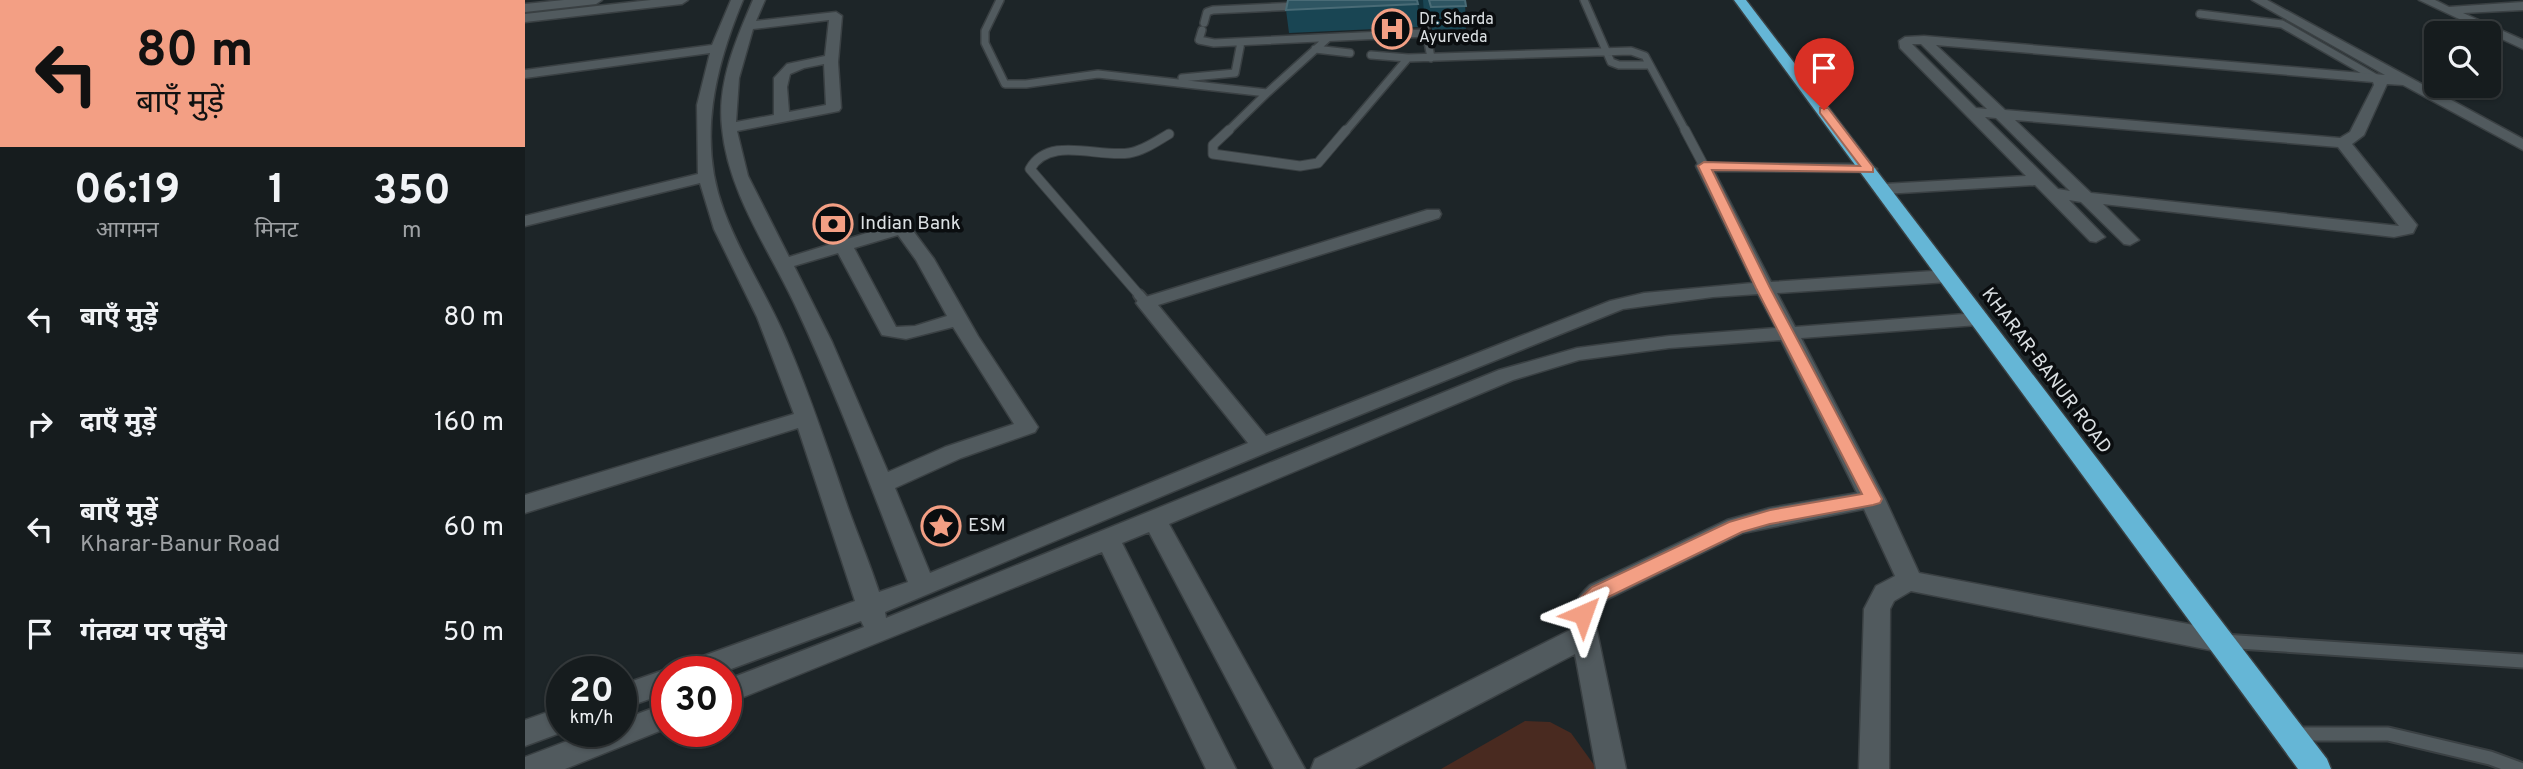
<!DOCTYPE html>
<html lang="hi">
<meta charset="utf-8">
<style>
:root{--surface:#161c1e;--page:#23292b;--text:#f1f3f6;--muted:#9ea1a4;--line:#353a3c}
body{margin:0;font-family:Overpass,"Noto Sans Devanagari",sans-serif;background:var(--page);color:var(--text);height:100vh;display:flex;flex-direction:column;font-size:26px;white-space:nowrap}
*{box-sizing:border-box;margin:0}
p{font-size:23px;color:var(--muted)}
.icon{flex:none;width:38px;height:38px;fill:none;stroke:currentColor;stroke-width:2;stroke-linecap:round;stroke-linejoin:round}
.map{position:relative;flex:1;overflow:hidden}
.side{display:flex;flex-direction:column;background:var(--surface);width:525px}
.side>*{flex:none}
.top-card{background:#f39f84;color:#111;overflow:hidden}
.fabs{position:absolute;left:1899px;top:21px;display:grid;gap:14px}
.fabs a{display:grid;place-items:center;width:77px;height:77px;border-radius:10px;background:var(--surface);box-shadow:0 2px 5px #0004,0 0 0 2px var(--line);font-size:35px}
.speed{position:absolute;left:21px;top:656px;display:flex;gap:14px;font-size:35px;font-weight:700;text-align:center}
.speed>*{display:grid;place-content:center;width:91px;height:91px;border-radius:50%;background:var(--surface);box-shadow:0 2px 5px #0004,0 0 0 2px var(--line);line-height:1}
.speed small{font-size:18px;font-weight:400}
.speed .limit{border:10px solid #d22;background:#fff;color:#111}
.pin{position:absolute;display:grid;place-items:center;width:60px;height:60px;color:#fff;margin:-72px -30px;border-radius:50% 50% 50% 0;rotate:-45deg;box-shadow:0 0 7px #0007}
.pin .icon{rotate:45deg}
.me{position:absolute;width:77px;margin:-38px;rotate:43deg;stroke-linejoin:round;filter:drop-shadow(0 0 5px #0008)}
.turn{display:flex;align-items:center;gap:24px;height:147px;padding:0 21px;font-size:32px}
.turn .icon{width:91px;height:91px;stroke-width:2.5}
.turn b{display:block;font-size:49px;line-height:60px}
.eta{display:flex;justify-content:space-evenly;align-items:center;height:119px;text-align:center}
.eta b{font-size:42px;font-weight:700;line-height:49px}
ul{padding:0;list-style:none}
li{display:flex;align-items:center;gap:21px;height:105px;padding:0 21px}
li div{flex:1}
li b{display:block;font-size:26px}
li em{font-style:normal}
main{display:flex;flex:1;min-height:0}
.map>svg:first-child{display:block}
</style>
<main>
<section class="side">
<div class="top-card">
<div class="turn"><svg class="icon" aria-label="left" viewBox="0 0 24 24"><path d="M17 20v-9H6M10 6l-5 5 5 5"/></svg><div><b>80 m</b>बाएँ मुड़ें</div></div>
</div>
<div class="eta">
<div><b>06:19</b><p>आगमन</p></div>
<div><b>1</b><p>मिनट</p></div>
<div><b>350</b><p>m</p></div>
</div>
<ul>
<li><svg class="icon" aria-label="left" viewBox="0 0 24 24"><path d="M17 20v-9H6M10 6l-5 5 5 5"/></svg><div><b>बाएँ मुड़ें</b></div><em>80 m</em></li>
<li><svg class="icon" aria-label="right" viewBox="0 0 24 24"><path d="M7 20v-9h11M14 6l5 5-5 5"/></svg><div><b>दाएँ मुड़ें</b></div><em>160 m</em></li>
<li><svg class="icon" aria-label="left" viewBox="0 0 24 24"><path d="M17 20v-9H6M10 6l-5 5 5 5"/></svg><div><b>बाएँ मुड़ें</b><p>Kharar-Banur Road</p></div><em>60 m</em></li>
<li><svg class="icon" aria-label="arrive" viewBox="0 0 24 24"><path d="M6 21V4h12l-3 4 3 4H6"/></svg><div><b>गंतव्य पर पहुँचे</b></div><em>50 m</em></li>
</ul>
</section>
<div class="map">
<svg width="1998" height="769" viewBox="0 0 1998 769">
<rect width="100%" height="100%" fill="#1d2528"/>
<!-- green -->
<path fill="#492a20" d="M1000,721L1025,722L1046,733L1072,769H916Z"/>
<g fill="none" stroke-linecap="round" stroke-linejoin="round">
<!-- lane-far3 casing -->
<g stroke="#3a4043" stroke-width="10">
<path id="lane-far3" d="M475,0L460,31V43L480,84H501L573,74L742,93L702,132
M1059,0L1086,62L1094,65H1124
M1675,14L1757,24L1853,79
M899,20L906,58
M679,23L682,12L688,10L774,6
M677,30L674,40L689,43L901,33
M790,49L825,53
M846,55L883,58
M657,78L710,73L716,42
M742,93L803,38
M820,132L883,58L1106,51L1120,56L1161,132"/>
</g>
<!-- lane-far2 casing -->
<g stroke="#3a4043" stroke-width="11">
<path id="lane-far2" d="M704,130L688,145V154L775,166L793,163L821,130
M1160,130L1179,166
M616,297L505,169C524,135 573,158 604,153C618,151 632,141 644,134"/>
</g>
<!-- lane-far1 casing -->
<g stroke="#3a4043" stroke-width="14">
<path id="lane-far1" d="M614,295L621,303"/>
</g>
<!-- lane casing -->
<g stroke="#3a4043" stroke-width="17">
<path id="lane" d="M1698,641L1998,661
M1770,734H1863L1965,758L1995,769"/>
</g>
<!-- street casing -->
<g stroke="#3a4043" stroke-width="3">
<path id="street" d="M126,0H163L157,4L0,22V14Z
M206,0H218C190,67 172,140 199,211C216,257 244,298 263,344C286,398 304,453 323,508C333,536 345,564 354,592L383,582C347,490 313,397 271,307C244,249 203,193 197,127C192,83 211,40 228,0H240L231,21L311,12L317,16L313,62L316,108L314,111L212,131L223,176L264,257L371,224H383L409,259L453,336L513,427L510,432L436,458L370,488L405,573L723,443L614,307L611,303L614,299L902,210H914L916,214L914,218L633,305L741,436L1085,301L1119,293L1228,283L1171,166L1173,163L1344,164L1352,169L1350,172L1189,171L1246,282L1423,270L1432,276L1423,282L1252,293L1270,327L1453,313L1463,319L1453,325L1276,338L1360,499L1394,573L1695,630L1705,633L1709,641L1705,649L1695,652L1386,591L1369,601L1365,609L1364,769H1334L1339,609L1351,586L1370,576L1339,509L1218,533L1083,599L1075,607L1070,622L1101,769H1071L1050,654L830,769H786L790,759L1045,630C1042,612 1052,597 1065,585L1202,520L1245,508L1332,493L1256,340L1144,348L1054,360L988,380L644,524L780,769H749L624,532L597,543L711,769H681L577,552L201,704V680L339,627L336,621L198,672H152L156,664L330,601L273,428L0,513V495L269,414L232,317L189,229L175,183L0,226V216L173,174L172,105L185,53L0,78V70L187,45ZM304,20L300,56L262,64L249,78V115L211,122L214,78L228,29ZM299,64L301,105L264,112L262,87L265,74L279,68ZM373,235L391,260L422,316L390,326L371,327L329,248ZM313,253L357,335L381,339L428,327L489,424L420,447L363,472L307,342L269,266ZM1233,294L1251,328L1144,336L1052,348L974,370L361,618L360,612L745,451L1098,309L1188,297Z
M1727,0H1742L1998,139V150L1878,85L1862,84L1839,135L1827,144L1892,225L1888,233L1869,237L1578,204L1614,240L1605,245L1599,244L1556,202L1544,200L1580,237L1571,242L1565,241L1510,185L1359,194L1351,189L1359,184L1501,176L1375,48L1374,41L1380,37L1399,36L1860,75ZM1387,44H1396L1462,109L1451,108ZM1411,45L1848,82L1849,85L1825,132L1815,138L1480,110ZM1460,117L1471,118L1545,191L1533,189ZM1490,120L1813,147L1874,226L1566,193Z
M1894,0H1910L1924,7L1998,2V10L1938,13L1998,40V49Z
M142,669L150,672H142V693L96,709V685Z
M142,703V728L40,769H0V757L66,732H96V720Z
M37,707L38,732L0,746V720Z"/>
</g>
<!-- secondary casing -->
<g stroke="#3a4043" stroke-width="3">
<path id="secondary" d="M39,0H77L71,4L0,12V4Z"/>
</g>
<!-- highway casing -->
<g stroke="#3a4043" stroke-width="3">
<path id="highway" d="M1209,0H1221L1802,759L1806,769H1773Z"/>
</g>
<!-- lane-far3 -->
<use href="#lane-far3" stroke="#515a5e" stroke-width="7"/>
<!-- lane-far2 -->
<use href="#lane-far2" stroke="#515a5e" stroke-width="9"/>
<!-- lane-far1 -->
<use href="#lane-far1" stroke="#515a5e" stroke-width="10"/>
<!-- lane -->
<use href="#lane" stroke="#515a5e" stroke-width="13"/>
<!-- street -->
<use href="#street" fill="#515a5e" fill-rule="evenodd"/>
<!-- secondary -->
<use href="#secondary" fill="#515a5e" fill-rule="evenodd"/>
<!-- highway -->
<use href="#highway" fill="#65b6d6" fill-rule="evenodd"/>
</g>
<!-- wall -->
<path fill="#194553" d="M763,0H940L941,29L907,30L904,17L899,14L894,18V27L764,33L761,10Z"/>
<!-- shaded-wall -->
<path fill="#12313b" d="M892,0H898L899,14L894,18Z"/>
<!-- building -->
<path fill="#2e5562" stroke="#496b76" stroke-width="2" d="M763,0H892L893,4L761,10Z
M904,0H940L941,6L906,7Z"/>
<!-- route -->
<path fill="#f39f84" stroke="#9e6756" stroke-width="2" d="M1295,108H1303L1348,167V172L1187,170L1245,288L1357,499L1355,503L1348,505L1245,524L1217,532L1081,598L1071,607L1065,620L1058,622L1051,620L1048,614L1056,597L1067,587L1204,522L1245,510L1337,494L1231,288L1173,166L1179,162L1335,166L1295,113Z"/>
<!-- icons -->
<defs>
<g id="hospital-ring" transform="scale(2.0125)"><circle r="9.5" fill="#0a0d0f" stroke="#f39f84" stroke-width="1.5"/><path d="M-5-5h3v3.5h4V-5h3V5h-3V1.5h-4V5h-3Z" fill="#f39f84"/></g>
<g id="bank-ring" transform="scale(2.0125)"><circle r="9.5" fill="#0a0d0f" stroke="#f39f84" stroke-width="1.5"/><path d="M-6-4H6V4H-6ZM0-2.3a2.3 2.3 0 1 0 0 4.6a2.3 2.3 0 1 0 0-4.6Z" fill="#f39f84"/></g>
<g id="sight-ring" transform="scale(2.0125)"><circle r="9.5" fill="#0a0d0f" stroke="#f39f84" stroke-width="1.5"/><path d="M0-6L1.8-2.2L6-1.7L2.9 1.2L3.7 5.4L0 3.3L-3.7 5.4L-2.9 1.2L-6-1.7L-1.8-2.2Z" fill="#f39f84"/></g>
</defs>
<g fill-rule="evenodd">
<use href="#hospital-ring" x="867" y="29"/>
<use href="#bank-ring" x="308" y="224"/>
<use href="#sight-ring" x="416" y="526"/>
</g>
<g text-anchor="middle" dominant-baseline="central" stroke-width="7" stroke-linejoin="round" paint-order="stroke">
<!-- far-poi labels -->
<g font-size="16" fill="#dbe0e3" stroke="#0a0d0f" text-anchor="start">
<text x="894" y="20">Dr. Sharda<tspan x="894" dy="18">Ayurveda</tspan></text>
</g>
<!-- poi labels -->
<g font-size="19" fill="#dbe0e3" stroke="#0a0d0f" text-anchor="start">
<text x="335" y="224">Indian Bank</text>
<text x="443" y="526">ESM</text>
</g>
<!-- street labels -->
<g font-size="19" fill="#dbe0e3" stroke="#0a0d0f">
<text transform="translate(1521 371) rotate(53)">KHARAR-BANUR ROAD</text>
</g>
</g>
</svg>
<div class="fabs">
<a><svg class="icon" aria-label="search" viewBox="0 0 24 24"><circle cx="10" cy="10" r="6"/><path d="M15 15l6 6"/></svg></a>
</div>
<div class="speed"><div>20<small>km/h</small></div><div class="limit">30</div></div>
<div class="pin" style="left:1299px;top:110px;background:#d93025"><svg class="icon" aria-label="arrive" viewBox="0 0 24 24"><path d="M6 21V4h12l-3 4 3 4H6"/></svg></div>
<svg class="me" style="left:1058px;top:614px" viewBox="-20 -20 40 40"><path d="M0-17L14 15 0 8-14 15z" fill="#f39f84" stroke="#fff" stroke-width="4"/></svg>
</div>
</main>
